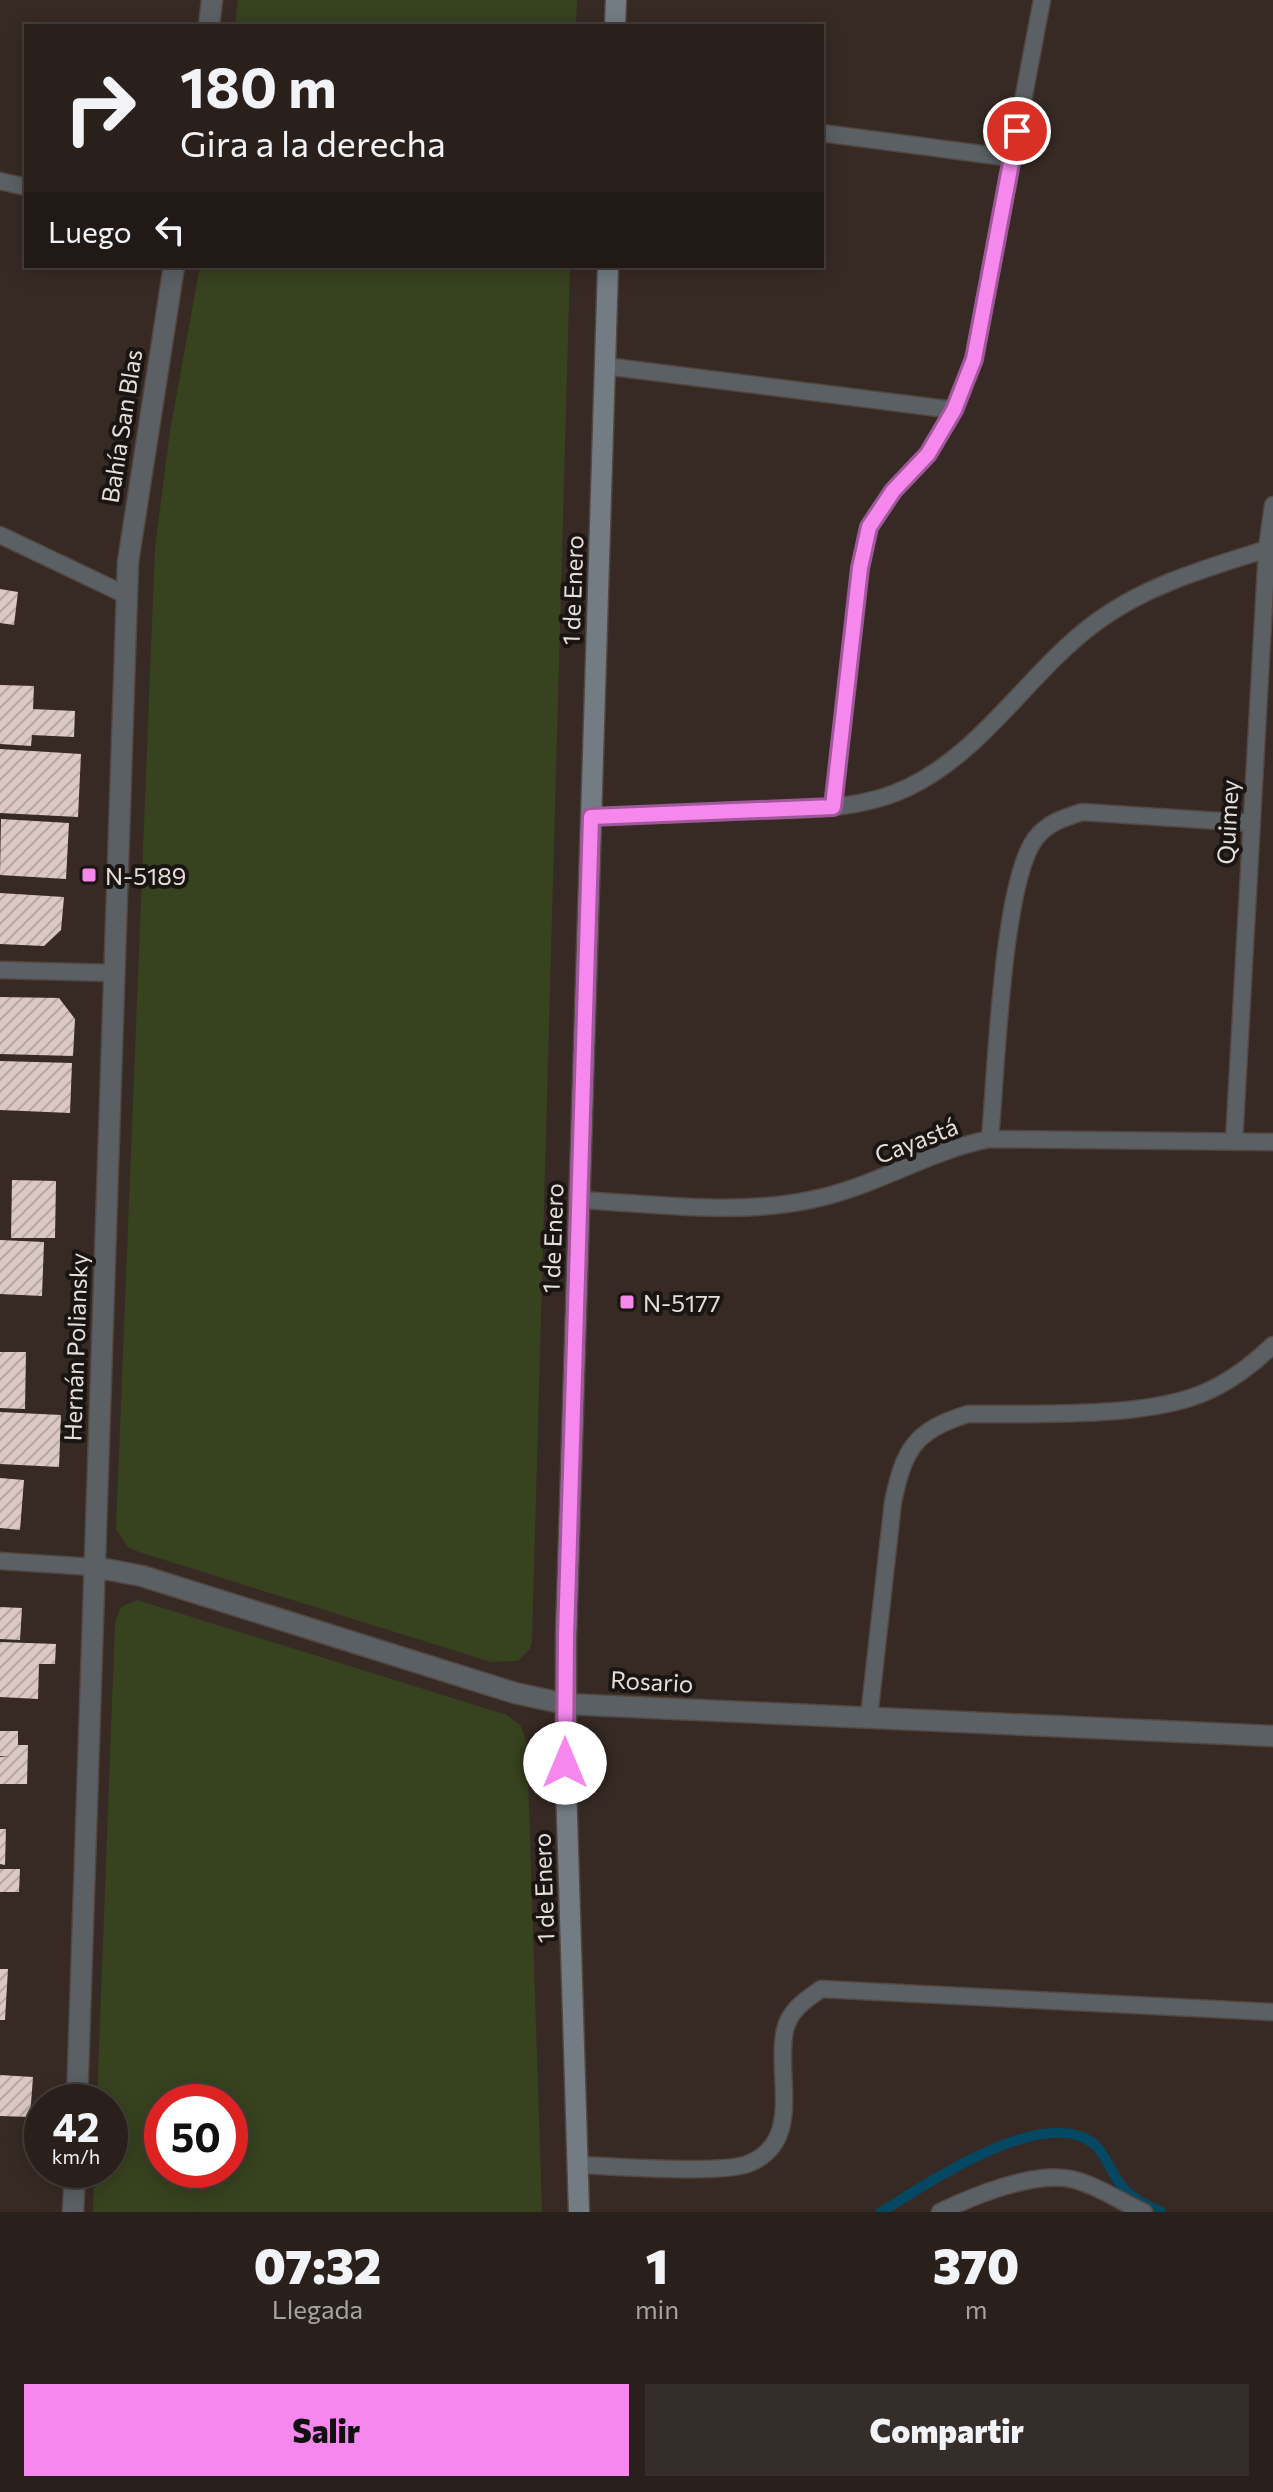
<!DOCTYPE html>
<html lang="es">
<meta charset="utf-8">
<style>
:root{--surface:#29201c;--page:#352d29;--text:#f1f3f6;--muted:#a5a3a3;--line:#453e3b;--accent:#f688ed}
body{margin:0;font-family:Commissioner,sans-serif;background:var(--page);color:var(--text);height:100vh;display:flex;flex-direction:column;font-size:30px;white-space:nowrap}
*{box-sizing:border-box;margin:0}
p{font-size:26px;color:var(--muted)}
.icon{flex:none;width:44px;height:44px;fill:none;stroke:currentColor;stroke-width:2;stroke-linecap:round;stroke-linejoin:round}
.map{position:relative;height:2212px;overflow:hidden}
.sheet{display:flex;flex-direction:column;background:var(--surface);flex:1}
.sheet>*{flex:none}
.top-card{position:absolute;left:24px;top:24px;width:800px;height:244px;border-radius:0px;box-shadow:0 4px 20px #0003,0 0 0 2px var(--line);background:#29201c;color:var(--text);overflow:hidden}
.speed{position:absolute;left:24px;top:2084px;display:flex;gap:16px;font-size:40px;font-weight:700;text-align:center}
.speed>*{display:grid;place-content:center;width:104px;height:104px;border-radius:50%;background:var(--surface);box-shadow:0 4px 20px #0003,0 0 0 2px var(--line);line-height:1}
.speed small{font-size:20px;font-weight:400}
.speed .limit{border:12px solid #d22;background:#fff;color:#111}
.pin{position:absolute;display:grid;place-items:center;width:68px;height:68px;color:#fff;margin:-34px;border:4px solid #fff;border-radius:50%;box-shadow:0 2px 8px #0007}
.me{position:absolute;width:88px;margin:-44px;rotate:0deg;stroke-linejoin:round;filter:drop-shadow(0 0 6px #0008)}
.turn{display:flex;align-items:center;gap:28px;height:168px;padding:0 24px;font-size:36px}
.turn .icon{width:104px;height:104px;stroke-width:2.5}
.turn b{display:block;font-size:56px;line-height:68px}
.then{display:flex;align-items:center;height:76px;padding:0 24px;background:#0003;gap:16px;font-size:30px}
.eta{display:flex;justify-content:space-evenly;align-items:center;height:136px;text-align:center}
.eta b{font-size:48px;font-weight:800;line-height:56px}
.cta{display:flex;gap:16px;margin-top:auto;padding:16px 24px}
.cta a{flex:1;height:92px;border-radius:0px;background:var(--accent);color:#111;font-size:32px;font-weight:800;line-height:92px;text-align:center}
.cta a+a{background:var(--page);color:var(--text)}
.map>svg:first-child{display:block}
</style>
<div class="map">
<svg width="1273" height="2212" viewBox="0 0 1273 2212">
<defs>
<pattern id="building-hatch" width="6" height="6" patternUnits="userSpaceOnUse" patternTransform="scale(2)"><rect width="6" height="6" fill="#dbc8c4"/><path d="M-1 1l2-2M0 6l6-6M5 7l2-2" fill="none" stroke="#b6a7a3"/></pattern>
</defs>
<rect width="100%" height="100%" fill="#372a25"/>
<!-- green -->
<path fill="#37421f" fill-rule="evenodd" d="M238,0H577L576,26H235Z
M200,266H570L532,1641L530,1649L518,1661L491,1662L139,1552L128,1547L116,1529L155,548L170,431Z
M137,1600L507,1715L521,1726L527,1744L542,2212H93L94,2170H110V2102H97L115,1623L121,1607ZM230,2102V2170H162V2102Z"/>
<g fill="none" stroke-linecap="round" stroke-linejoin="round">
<!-- stream -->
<path stroke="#054863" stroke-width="10" d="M881,2212C926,2185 1043,2103 1094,2144C1106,2154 1111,2173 1121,2185C1130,2198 1147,2205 1161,2212"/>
</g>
<!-- building -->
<path fill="url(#building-hatch)" d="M0,589L18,592L14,625L0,623Z
M0,685L34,686L33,709L75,711L74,737L32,735L31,746L0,744Z
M0,749L81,754L78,817L0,813Z
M1,819L69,823L66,879L0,875Z
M0,893L64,897L61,930L44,946L0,944Z
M0,997L59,998L75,1019L73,1056L0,1054Z
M0,1061L72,1063L70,1113L0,1110Z
M12,1180L56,1181L55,1238H11Z
M0,1240L44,1242L42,1296L0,1294Z
M0,1352H26L25,1409L0,1408Z
M0,1412L61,1415L59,1467L0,1464Z
M0,1478L24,1480L20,1530L0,1528Z
M0,1607L22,1608L20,1640L0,1639Z
M0,1642L56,1644L55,1664H39L38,1699L0,1697Z
M0,1731H18V1745H28L27,1784H0V1757L9,1756H0Z
M0,1829H6L5,1865L0,1864Z
M0,1869H20L19,1892H0Z
M0,1969H8L5,2020H0Z
M0,2075L33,2077L30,2117L0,2116Z"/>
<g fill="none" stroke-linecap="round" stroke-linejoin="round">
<!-- lane casing -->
<g stroke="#534742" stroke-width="19">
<path id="lane" d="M822,133L1012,158
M0,181L26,187
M605,366L954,410
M0,535L126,595
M833,807L860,568L869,527L893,491L928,454L954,410L974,359L1042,0
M591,817C643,815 696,813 748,811C802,809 860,811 909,787C985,750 1029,672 1095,623C1146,585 1207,568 1267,549
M0,970L113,973
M990,1139C996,1075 1002,884 1035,839C1047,823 1063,818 1082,812L1251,823
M1234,1142L1267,549L1273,505
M580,1200C659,1204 745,1217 823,1197C881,1183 932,1150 990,1139L1273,1142
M0,1561L94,1567
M869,1717L893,1502C904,1449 915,1430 968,1414C1035,1413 1148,1419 1208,1391C1233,1380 1253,1364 1273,1345
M578,2165C612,2166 725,2175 750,2163C804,2140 775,2075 785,2030C789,2011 805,2000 821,1989L1273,2012
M940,2212C973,2196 1034,2171 1071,2179C1095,2184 1121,2202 1144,2212"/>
</g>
<!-- street casing -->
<g stroke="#534742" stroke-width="23">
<path id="street" d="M209,26L212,0
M94,1567L142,1576L515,1693L566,1704L1273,1736
M77,2102L128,562L174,266
M73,2212L75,2170"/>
</g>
<!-- secondary casing -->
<g stroke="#534742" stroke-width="23">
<path id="secondary" d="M615,26L616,0
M579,2212L566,1784V1637L608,266"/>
</g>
<!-- lane -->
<use href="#lane" stroke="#5a6064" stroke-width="16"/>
<!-- street -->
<use href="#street" stroke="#5a6064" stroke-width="20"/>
<!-- secondary -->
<use href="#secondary" stroke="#727c82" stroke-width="20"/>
</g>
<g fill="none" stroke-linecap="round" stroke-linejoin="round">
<!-- route casing -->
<g stroke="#a0589a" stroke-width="20">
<path id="route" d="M565,1763L566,1637L591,817L833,807L860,568L869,527L893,491L928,454L954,410L974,359L1017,131"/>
</g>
<!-- route -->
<use href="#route" stroke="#f688ed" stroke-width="14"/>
</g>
<!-- markers -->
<g fill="#f688ed" stroke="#1a1412" stroke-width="3">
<rect x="81" y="867" width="16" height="16" rx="4"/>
<rect x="619" y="1294" width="16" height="16" rx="4"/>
</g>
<g text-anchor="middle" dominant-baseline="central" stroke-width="8" stroke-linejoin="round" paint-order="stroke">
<!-- street labels -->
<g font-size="24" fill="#e6deda" stroke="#1a1412">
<text transform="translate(121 426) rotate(-81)">Bahía San Blas</text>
<text transform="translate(572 590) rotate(-88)">1 de Enero</text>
<text transform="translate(1227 822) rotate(-87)">Quimey</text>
<text transform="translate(916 1140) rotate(-21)">Cayastá</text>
<text transform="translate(552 1238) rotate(-88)">1 de Enero</text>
<text transform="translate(75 1347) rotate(-88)">Hernán Poliansky</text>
<text transform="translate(652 1681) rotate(3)">Rosario</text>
<text transform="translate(543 1888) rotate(-92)">1 de Enero</text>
</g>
<!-- poi labels -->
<g font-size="24" fill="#e6deda" stroke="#1a1412" text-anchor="start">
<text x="105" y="875">N-5189</text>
<text x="643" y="1302">N-5177</text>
</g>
</g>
</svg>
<div class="speed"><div>42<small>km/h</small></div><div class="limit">50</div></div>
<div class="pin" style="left:1017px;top:131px;background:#d93025"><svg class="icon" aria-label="arrive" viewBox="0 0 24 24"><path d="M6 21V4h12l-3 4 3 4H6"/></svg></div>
<svg class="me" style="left:565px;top:1763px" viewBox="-20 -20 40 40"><circle r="19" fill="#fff"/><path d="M0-13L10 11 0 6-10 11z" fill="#f688ed"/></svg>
<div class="top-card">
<div class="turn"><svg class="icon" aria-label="right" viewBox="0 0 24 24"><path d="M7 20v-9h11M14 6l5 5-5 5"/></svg><div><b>180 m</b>Gira a la derecha</div></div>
<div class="then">Luego<svg class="icon" aria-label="left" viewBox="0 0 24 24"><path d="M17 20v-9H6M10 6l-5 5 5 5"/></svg></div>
</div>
</div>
<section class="sheet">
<div class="eta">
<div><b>07:32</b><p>Llegada</p></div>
<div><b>1</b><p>min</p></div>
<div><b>370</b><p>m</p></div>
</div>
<div class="cta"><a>Salir</a><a>Compartir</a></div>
</section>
